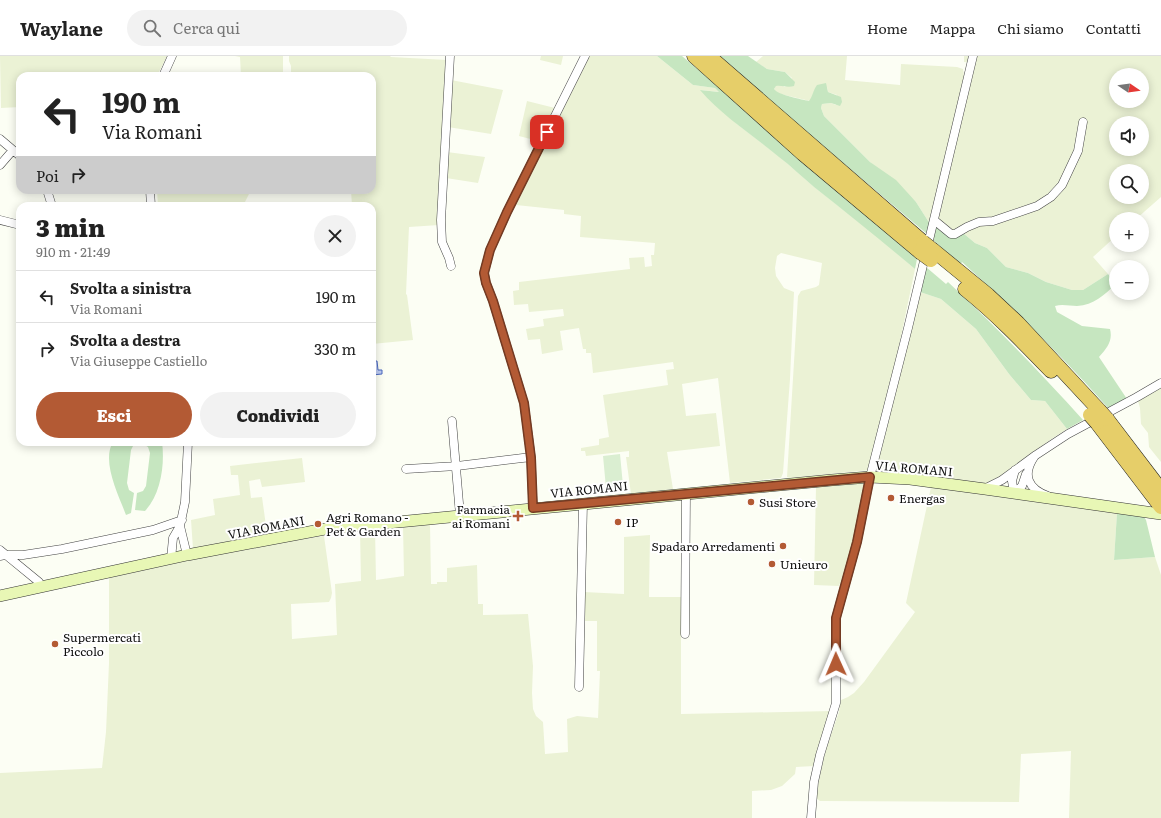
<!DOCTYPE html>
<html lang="it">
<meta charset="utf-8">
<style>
:root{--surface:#fff;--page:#f2f2f2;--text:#222;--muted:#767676;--line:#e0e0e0;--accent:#b35a34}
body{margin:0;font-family:Literata,serif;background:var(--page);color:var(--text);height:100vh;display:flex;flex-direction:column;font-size:15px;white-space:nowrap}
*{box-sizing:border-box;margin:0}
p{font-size:13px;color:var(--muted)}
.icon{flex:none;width:22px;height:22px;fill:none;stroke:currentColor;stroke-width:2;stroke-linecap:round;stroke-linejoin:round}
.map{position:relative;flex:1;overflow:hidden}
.side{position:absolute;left:16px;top:146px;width:360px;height:244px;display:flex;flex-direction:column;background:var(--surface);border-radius:12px;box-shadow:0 2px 10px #0003}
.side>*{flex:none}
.banner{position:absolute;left:16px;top:16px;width:360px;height:122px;border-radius:12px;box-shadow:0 2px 10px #0003;background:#fff;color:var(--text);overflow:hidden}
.needle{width:26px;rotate:103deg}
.fabs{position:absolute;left:1109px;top:12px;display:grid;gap:8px}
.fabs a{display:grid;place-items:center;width:40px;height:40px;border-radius:50%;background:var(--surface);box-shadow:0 2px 10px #0003;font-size:20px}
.pin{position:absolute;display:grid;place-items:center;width:34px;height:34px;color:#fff;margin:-17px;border-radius:8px;box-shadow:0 2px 6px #0006}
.me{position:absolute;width:44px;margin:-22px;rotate:359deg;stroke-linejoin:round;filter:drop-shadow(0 0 3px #0008)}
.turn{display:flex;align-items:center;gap:14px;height:84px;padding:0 20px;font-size:18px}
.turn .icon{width:52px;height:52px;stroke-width:2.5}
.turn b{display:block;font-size:28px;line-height:34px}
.then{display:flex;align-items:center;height:38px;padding:0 20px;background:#0003;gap:8px;font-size:15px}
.round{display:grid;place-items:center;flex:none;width:42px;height:42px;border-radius:21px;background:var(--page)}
.overview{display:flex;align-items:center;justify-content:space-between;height:68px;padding:0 20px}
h1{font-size:24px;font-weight:800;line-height:30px}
.action{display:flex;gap:8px;margin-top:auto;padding:8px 20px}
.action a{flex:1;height:46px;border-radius:24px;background:var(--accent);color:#fff;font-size:16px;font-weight:800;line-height:46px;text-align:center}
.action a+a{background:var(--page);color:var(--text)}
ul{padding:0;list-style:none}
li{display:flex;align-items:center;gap:12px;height:52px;padding:0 20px;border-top:1px solid var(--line)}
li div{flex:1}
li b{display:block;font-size:15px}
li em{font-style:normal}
header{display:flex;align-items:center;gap:24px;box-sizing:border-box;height:56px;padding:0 20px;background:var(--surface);border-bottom:1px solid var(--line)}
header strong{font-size:19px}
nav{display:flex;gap:22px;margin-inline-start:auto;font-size:14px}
.search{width:280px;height:36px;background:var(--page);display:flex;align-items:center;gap:10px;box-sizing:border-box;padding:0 14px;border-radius:22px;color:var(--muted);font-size:15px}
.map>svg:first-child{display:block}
</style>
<header>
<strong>Waylane</strong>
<div class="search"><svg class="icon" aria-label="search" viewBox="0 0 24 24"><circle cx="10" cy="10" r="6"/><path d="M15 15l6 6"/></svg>Cerca qui</div>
<nav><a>Home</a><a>Mappa</a><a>Chi siamo</a><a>Contatti</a></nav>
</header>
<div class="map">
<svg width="1161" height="762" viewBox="0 0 1161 762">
<rect width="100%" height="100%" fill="#fcfef4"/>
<!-- farmland -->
<path fill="#ebf2d5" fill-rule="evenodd" d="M0,0H167L157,20H20V51L1,52Z
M235,0H283V20H241L240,1Z
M289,0H390L391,1L447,4L439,169L409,171L406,238L407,239L413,284L372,288V150H352L351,134H372V20H291V10L289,5Z
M541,0H563L561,9L540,4Z
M588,0H657L693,29L715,32L720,36L701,34L737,68L780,101L813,130L883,185L915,213L893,319L870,414L790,422L787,421L798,240L801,235L816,231L819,229L822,207L781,197L777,200L775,212L776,220L784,232L794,236L790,323L783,417L781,422L730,427L718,322L682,328L686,360L716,357L720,390L667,396L673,433L631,438L626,401H629V395L586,400L585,395H581V392L599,389V383L609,381L603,339L668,329L666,314L674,313L673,306L593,317L591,297H586V293H583L579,272L560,275L563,294L542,298L540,283L528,284L526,273L544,270L543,263L564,260L563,253L529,256L528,248L514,249L513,235L519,234V226L630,213L629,202L644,201L645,211L652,210L651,199H654L655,187L580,181L581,160L564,158V154L516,149Z
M763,0H847L845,24L900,29L901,8L957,11L963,13L964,20L930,168L916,146L870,106L824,60L821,52L822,48L831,47L836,49L837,39L828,36L827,31L812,42L810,45L776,37L774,33L776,29H781L785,31L792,22L785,16L767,13L756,6Z
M964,0H1161V141L1136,163H1116V180L1093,201L1108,218L1083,234H1072L1046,226L1028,217L1006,211L987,192L975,187L963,177L959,179L935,168L973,7L964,6ZM1116,19H1142V45H1116ZM1116,67H1142V93H1116ZM1116,115H1142V141H1116Z
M451,24L503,34L491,78L448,71Z
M527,45L555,52L538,85L519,80Z
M447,96L485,101L478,127L446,122Z
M157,134H251L243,150H158Z
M920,236L941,243L976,273L1009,318L1031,344L1045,345L1067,373L1050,384L1001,420L986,428L901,416L900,415L895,414L893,416L876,414L874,412Z
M1161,331V406L1149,391L1148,377L1141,368L1140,352L1138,345Z
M302,402L305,426L262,431L260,423L249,425L251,442L262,441L267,477L193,493L191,464L215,459L213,443L240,439L238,419H231L230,410Z
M860,427L865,429L851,495L842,527H840L839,530L814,529L816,431L833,429Z
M931,431L1117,457L1114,504L1155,501L1161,519V762H1069L1071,695L1021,698L1019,746L820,745L816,742L821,714L826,693L839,656L841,644L848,641L854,637L864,626L915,556L906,547Z
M430,467L431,528H437V526H447V512L477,509L478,548H483V559L528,558L533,610L532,637L533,653L536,660L543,666L545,698L568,696L567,663L577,660L598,662L600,615H597V565H583L584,536L624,538V481L650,479L649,541H681V658L832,655L814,710L796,711L795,718L782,730L771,734L752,735V762H0V717L102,712L106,676L109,607V522L244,492L324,480L332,537L331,542L329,546L291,548L292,583L337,579L335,528L361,525L360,474L375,472L376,524L404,520L403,470Z"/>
<!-- green -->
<path fill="#c6e6c0" d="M657,0H682L877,165L917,203L915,213C882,185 848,158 814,131C802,121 791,110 779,101C753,79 722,60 700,34L719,36L715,32L693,29Z
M717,0H748L767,13L785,16L795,26L794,30C787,32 782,29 776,30L774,33C778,39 801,43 809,45C813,40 813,34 817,29L826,27L828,36L841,41L842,46L840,50L831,47L822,48L821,52L824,60L870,106L896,124L916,146L930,168L927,178Z
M935,168L946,177H963L975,187L987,192L1006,211L1028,217L1046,226L1072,234H1083L1108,218L1116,228C1104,239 1094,249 1077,250C1070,250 1062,248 1055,250L1057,256L1082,270L1110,273C1113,285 1107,292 1099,301L1127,343L1109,353C1063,301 1013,252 962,206L960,209L931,182Z
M926,211L946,228L948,226C995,270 1040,316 1083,364L1067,373L1045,345L1031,344L1009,318L976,273L941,243L920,236Z
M113,386H140V388L133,390L131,394L127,427L129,434L134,437L131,457L126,459C119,440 101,405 113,386Z
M143,386H162C165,408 161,438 145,455L135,454L137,437L143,435L146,430L150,397L148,391L143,388Z
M1117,457L1144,461L1146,464L1155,501L1114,504Z"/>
<!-- pitch -->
<path fill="#daeed1" d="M620,398L623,430L606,432L603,400Z"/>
<!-- water -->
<path fill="#bdcbf1" stroke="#4b69c1" d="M372,305H377L378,314H382V318L372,319Z"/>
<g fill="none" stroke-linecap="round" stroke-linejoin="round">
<!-- street casing -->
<g stroke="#434343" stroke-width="9">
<path id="street" d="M450,0L441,164L442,186L449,202L451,210
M163,20L172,0
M0,83L20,100
M0,109L13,94
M47,134L52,150
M150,134L151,150
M0,164L20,169
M934,164L951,178H955L967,171L979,166L993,165L1037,150L1051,141L1062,129L1078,95L1083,66
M452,365L460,459
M1034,401C1022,419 1028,433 1048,440
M406,413L457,410L531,401
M1015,414L1012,425L1014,437L1022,430L1026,418
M986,432L1002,424L1036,399L1068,378L1137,341L1161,327
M533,452L531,401L524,347L493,245L486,227L484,217L490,194L507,156L585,0
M180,470L187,499
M0,494L39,526L40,531
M0,500L5,499H23L62,493L153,474L182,464
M171,503L173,482L180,470L185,446L188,386
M685,578L686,437
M579,631L583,447
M811,762L814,726L820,699L836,647V562L857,486L870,421L908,272L973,0"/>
</g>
<!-- secondary casing -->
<g stroke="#323232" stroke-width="12">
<path id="secondary" d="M0,540L187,499L325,473L832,424L870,421L910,423L985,433L1161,458"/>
</g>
<!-- highway casing -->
<g stroke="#212121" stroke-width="15">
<path id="highway" d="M694,0L803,98L920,196
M709,0L923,186
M933,194L988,239L1018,267L1099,354
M965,233C996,258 1023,286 1051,315
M1107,363L1161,434
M1097,367L1161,451"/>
</g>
<!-- street -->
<use href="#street" stroke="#fff" stroke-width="8"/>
<!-- secondary -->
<use href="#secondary" stroke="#e8f7b5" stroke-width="11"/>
<!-- highway -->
<use href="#highway" stroke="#e6ce69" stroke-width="14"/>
<!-- highway-bridge casing -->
<g stroke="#212121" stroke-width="15" stroke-linecap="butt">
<path id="highway-bridge" d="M923,186L933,194
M920,196L931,204
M1099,354L1107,363
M1090,359L1097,367"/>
</g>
<!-- highway-bridge -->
<use href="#highway-bridge" stroke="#e6ce69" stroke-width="14"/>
</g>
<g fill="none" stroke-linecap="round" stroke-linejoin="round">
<!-- route casing -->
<g stroke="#743a22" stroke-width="10">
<path id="route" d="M547,76L507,156L490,194L484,217L486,227L493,245L524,347L531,402L533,452L870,421L857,486L836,562V608"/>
</g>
<!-- route -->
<use href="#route" stroke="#b35a34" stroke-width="7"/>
</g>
<!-- markers -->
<g fill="#b35a34" stroke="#fff" stroke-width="1.5">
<circle cx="891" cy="442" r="4"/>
<circle cx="751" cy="446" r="4"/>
<path d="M516 454h4v4h4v4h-4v4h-4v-4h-4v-4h4z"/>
<circle cx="618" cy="466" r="4"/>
<circle cx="318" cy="468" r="4"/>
<circle cx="783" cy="490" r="4"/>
<circle cx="772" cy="508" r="4"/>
<circle cx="55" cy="588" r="4"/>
</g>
<g text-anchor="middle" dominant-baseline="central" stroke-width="4" stroke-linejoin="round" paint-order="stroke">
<!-- street labels -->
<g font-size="12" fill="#101010" stroke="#fff">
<text transform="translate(914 412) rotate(5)">VIA ROMANI</text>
<text transform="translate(589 433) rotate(-6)">VIA ROMANI</text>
<text transform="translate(266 471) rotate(-11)">VIA ROMANI</text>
</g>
<!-- poi labels -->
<g font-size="12" fill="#101010" stroke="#fff" text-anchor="start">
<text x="899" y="442">Energas</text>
<text x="759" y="446">Susi Store</text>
<text x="510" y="453" text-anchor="end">Farmacia<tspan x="510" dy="14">ai Romani</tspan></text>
<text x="326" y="461">Agri Romano -<tspan x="326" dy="14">Pet &amp; Garden</tspan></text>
<text x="626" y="466">IP</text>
<text x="775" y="490" text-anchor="end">Spadaro Arredamenti</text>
<text x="780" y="508">Unieuro</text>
<text x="63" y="581">Supermercati<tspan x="63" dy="14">Piccolo</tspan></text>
</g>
</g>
</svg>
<div class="fabs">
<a><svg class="needle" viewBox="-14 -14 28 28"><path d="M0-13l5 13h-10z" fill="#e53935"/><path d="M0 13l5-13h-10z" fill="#767676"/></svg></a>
<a><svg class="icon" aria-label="sound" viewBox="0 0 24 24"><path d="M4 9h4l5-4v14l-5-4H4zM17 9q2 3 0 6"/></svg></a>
<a><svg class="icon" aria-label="search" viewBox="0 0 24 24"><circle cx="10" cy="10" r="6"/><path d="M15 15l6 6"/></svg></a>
<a>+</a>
<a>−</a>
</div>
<div class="pin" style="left:547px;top:76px;background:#d93025"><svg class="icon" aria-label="arrive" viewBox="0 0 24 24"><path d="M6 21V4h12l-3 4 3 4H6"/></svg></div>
<svg class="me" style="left:836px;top:608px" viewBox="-20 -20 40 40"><path d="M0-17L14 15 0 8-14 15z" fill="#b35a34" stroke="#fff" stroke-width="4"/></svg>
<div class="banner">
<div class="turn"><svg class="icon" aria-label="left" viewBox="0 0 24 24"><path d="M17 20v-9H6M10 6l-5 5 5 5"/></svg><div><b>190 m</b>Via Romani</div></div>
<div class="then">Poi<svg class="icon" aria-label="right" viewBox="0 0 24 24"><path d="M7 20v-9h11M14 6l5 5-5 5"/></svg></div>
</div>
<section class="side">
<div class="overview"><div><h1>3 min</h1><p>910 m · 21:49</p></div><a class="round"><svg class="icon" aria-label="close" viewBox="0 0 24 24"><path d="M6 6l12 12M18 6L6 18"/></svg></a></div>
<ul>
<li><svg class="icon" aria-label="left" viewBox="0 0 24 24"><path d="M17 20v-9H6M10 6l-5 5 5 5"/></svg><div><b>Svolta a sinistra</b><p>Via Romani</p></div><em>190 m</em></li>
<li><svg class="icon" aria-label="right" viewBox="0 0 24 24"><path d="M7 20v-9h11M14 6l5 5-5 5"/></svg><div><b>Svolta a destra</b><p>Via Giuseppe Castiello</p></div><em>330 m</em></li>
</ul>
<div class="action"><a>Esci</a><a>Condividi</a></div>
</section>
</div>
